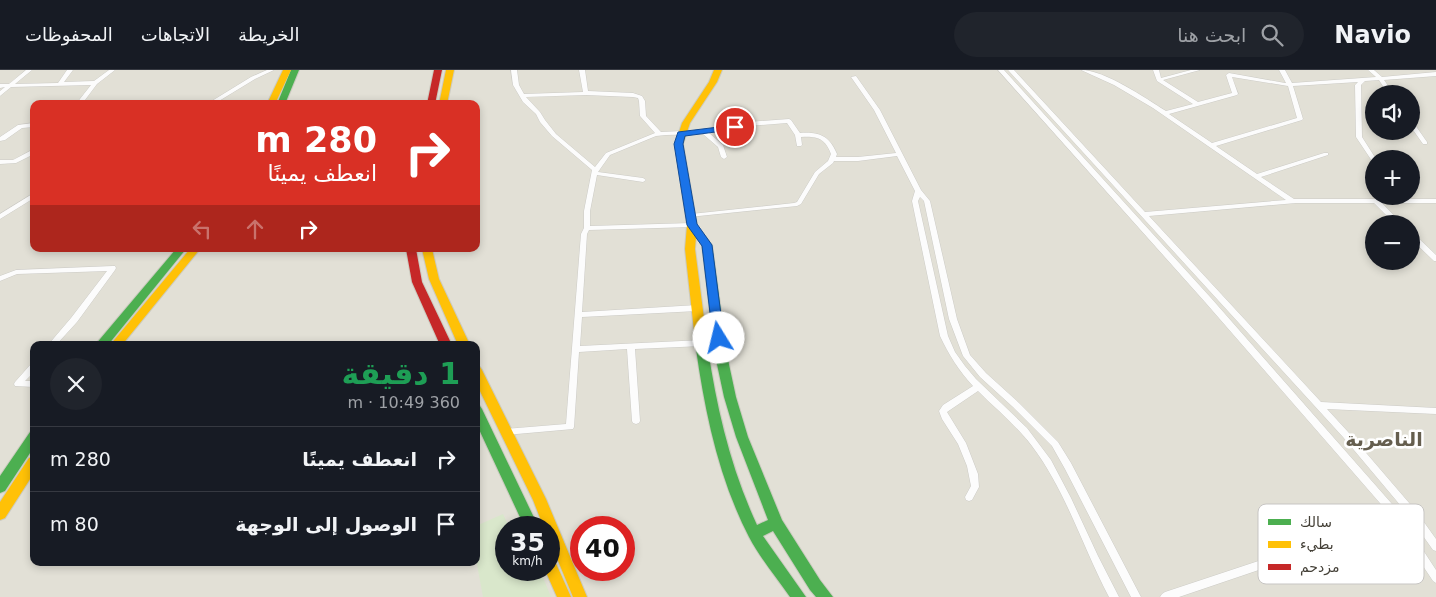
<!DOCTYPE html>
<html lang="ar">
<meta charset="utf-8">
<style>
:root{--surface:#171b24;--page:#20242c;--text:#f1f3f6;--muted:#9ea1a6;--line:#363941}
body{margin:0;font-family:"DejaVu Sans","Noto Sans Arabic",sans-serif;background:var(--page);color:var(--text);direction:rtl;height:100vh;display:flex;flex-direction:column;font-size:19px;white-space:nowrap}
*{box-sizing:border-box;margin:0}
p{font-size:16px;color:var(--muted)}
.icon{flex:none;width:28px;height:28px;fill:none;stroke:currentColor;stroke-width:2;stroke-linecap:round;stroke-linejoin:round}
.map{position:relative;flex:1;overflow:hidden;direction:ltr}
.sheet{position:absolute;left:30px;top:271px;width:450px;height:225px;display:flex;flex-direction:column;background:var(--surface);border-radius:10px;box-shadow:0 2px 8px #0003;direction:rtl}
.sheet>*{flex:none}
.top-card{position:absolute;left:30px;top:30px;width:450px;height:152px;border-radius:10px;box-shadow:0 2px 8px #0003;direction:rtl;background:#d93025;color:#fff;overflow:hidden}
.buttons{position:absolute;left:1365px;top:15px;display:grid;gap:10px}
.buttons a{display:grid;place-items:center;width:55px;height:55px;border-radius:50%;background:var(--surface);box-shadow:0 2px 8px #0003;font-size:25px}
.speed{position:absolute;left:495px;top:446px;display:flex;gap:10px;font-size:25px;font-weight:700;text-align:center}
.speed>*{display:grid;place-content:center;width:65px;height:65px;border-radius:50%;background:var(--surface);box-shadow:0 2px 8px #0003;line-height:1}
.speed small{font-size:12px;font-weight:400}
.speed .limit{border:8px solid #d22;background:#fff;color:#111}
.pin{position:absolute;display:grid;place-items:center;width:42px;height:42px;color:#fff;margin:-21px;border:2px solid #fff;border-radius:50%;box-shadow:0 1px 5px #0007}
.me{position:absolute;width:55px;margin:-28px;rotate:351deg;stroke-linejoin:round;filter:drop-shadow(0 0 4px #0008)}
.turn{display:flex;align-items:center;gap:18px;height:105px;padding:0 20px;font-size:22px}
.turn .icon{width:65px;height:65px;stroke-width:2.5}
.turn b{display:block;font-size:35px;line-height:42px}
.lanes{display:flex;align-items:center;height:48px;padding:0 20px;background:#0003;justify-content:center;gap:25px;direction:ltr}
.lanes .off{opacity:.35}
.round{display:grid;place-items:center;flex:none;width:52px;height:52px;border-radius:26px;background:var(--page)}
.head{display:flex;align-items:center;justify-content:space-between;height:85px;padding:0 20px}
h1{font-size:30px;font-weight:800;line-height:38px;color:#1e9e55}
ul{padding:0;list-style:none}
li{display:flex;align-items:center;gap:15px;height:65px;padding:0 20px;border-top:1px solid var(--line)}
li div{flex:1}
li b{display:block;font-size:19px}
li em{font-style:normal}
header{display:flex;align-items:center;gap:30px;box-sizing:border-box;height:70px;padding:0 25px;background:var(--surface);border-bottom:1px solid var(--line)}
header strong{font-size:24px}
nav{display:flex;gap:28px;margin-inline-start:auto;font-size:18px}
.search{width:350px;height:45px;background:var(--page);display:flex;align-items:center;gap:12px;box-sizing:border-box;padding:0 18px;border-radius:28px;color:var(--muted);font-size:19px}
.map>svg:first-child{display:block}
</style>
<header>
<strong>Navio</strong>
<div class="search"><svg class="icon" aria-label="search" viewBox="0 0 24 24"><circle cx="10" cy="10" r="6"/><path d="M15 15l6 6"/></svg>ابحث هنا</div>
<nav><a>الخريطة</a><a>الاتجاهات</a><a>المحفوظات</a></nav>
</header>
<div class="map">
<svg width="1436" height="527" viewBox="0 0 1436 527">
<rect width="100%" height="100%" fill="#eeeee9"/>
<!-- residential -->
<path fill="#e2e0d6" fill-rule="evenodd" d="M0,0H1436V527H0ZM1374,24H1411V61H1374ZM34,34H476V179H34ZM1374,89H1411V126H1374ZM1374,154H1411V191H1374ZM34,275H476V492H34ZM506,458H549V500H506ZM581,458H624V500H581Z"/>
<!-- green -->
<path fill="#d9e7cb" d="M503,444L509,457L506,458V500H540L551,527H483L476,489V456Z"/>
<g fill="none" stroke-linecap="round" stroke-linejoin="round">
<!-- street casing -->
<g stroke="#cccbc6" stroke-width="1">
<path id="street" d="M26,0H32L15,14L58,13L67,0H73L64,12L94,11L109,0H115L97,14L82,34H76L91,15L11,17L0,26V21L5,17L0,18V14H9Z
M267,0H274L255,9L214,34H207L251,7Z
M511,0H517L519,15L524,24L583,22L579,0H585L588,21L633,23L642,26L645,31L646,46L661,62L704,60L748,52L789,49L791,50L800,63C819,62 829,65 837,84L836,87H858L896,83L874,40L851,7L856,6L880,40L921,120L930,131L957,249L970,285L986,303L1019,333L1058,372L1071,393L1141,527H1131L1065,399L1052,376L1013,337L980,307L963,286L949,249L924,131L920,127L918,131L948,266L955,282L965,296L976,309L1027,358L1051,390L1071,428L1098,486L1119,527H1109C1083,478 1066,421 1032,376C1016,355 996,339 978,321L947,342L966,373L978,404L979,417L972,430L969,431L966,430L965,427L971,416L967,396L958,374L942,349L939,341L943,335L973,316C959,301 949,285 940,266L912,131L915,121L897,86L858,91H834L833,93L819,104L801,134L797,136L689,147L688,146L691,144L794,133L797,132L815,102L828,91L831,84C825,68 817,66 801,67L802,75L801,76H797L795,65L787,53L748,56L709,63L723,75L727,87L724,89L721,87L718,77L703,64L666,65L656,66L610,85L598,102L643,108L646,110L643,112L597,105L590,141V156L692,153L695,155L692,157L589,160L587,164L582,242L697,235L701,238L697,241L582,247L580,276L702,270L705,271L706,273L705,275L702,276L635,279L640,351L639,353L636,354L633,353L632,351L627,279L579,282L574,357L573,359L506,365L503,364L502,362L503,360L506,359L566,354L581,164L584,158V141L592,100L552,66L540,52L536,44L523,32L513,15ZM586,25L633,27L638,28L639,31L640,46L655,63L606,83L595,97L556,64L545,50L540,42L526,27Z
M998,0H1004L1211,228L1392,434L1399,445L1406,442L1343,367L1008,0H1014L1145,142L1286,130L1153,38L1114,15L1081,0C1105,0 1145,28 1166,41L1193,34L1157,11L1153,0H1159L1161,8L1191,0H1200L1163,10L1198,32L1232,23L1226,5L1229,3L1285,13H1286L1279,0H1285L1292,13L1376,7L1368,0H1374L1382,7L1436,2V6L1384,10L1394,24H1388L1379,10L1365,11L1361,15L1362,67L1376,89H1374V92L1372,91L1356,67L1355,15L1358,12L1293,16L1303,49L1302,50L1216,76L1257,104L1324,83H1328V85L1261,107L1294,129H1436V133H1382L1402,154H1395L1374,133H1296L1149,146L1321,332L1436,338V344L1327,339L1349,363L1416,441L1436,469V481L1433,480L1411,449L1404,451L1436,500V513L1433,511L1395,454L1179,527H1160L1162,524L1165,522L1391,447L1386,440L1205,232ZM1232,7L1288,16L1297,48L1212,73L1169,44L1237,25L1238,24Z
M1411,51L1413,52L1427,72V74H1423L1411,57Z
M34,53V57L22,58L5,70L0,71V67L18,55Z
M34,79V84L16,93L0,94V90H13Z
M34,123V128L0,149V144Z
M1411,163H1413L1436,185V191H1434L1411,169Z
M113,196H115L116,198L115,200L77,252L56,275H48L71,248L107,201L17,204L0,211V206L16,200Z
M34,293V302L25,311H34V317L15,316L14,314L15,312L31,294Z"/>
</g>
<!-- fast casing -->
<g stroke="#cccbc0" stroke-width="2">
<path id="fast" d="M291,0H299L285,34H277Z
M692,152L695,153L712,175L727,285L736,327L748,367L782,450L820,510L833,527H816L810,520L773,461L763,466L806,527H790C776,507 760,488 749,467C719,409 705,343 696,279L698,276H706L708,279C717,340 731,399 757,455L768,450L736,367L724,327L715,285L702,175L687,155Z
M176,179H186L108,275H95Z
M476,334L480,336L482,339L539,458H525L476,353Z
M34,361V377L5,421L0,423V406L30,362Z"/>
</g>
<!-- slow casing -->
<g stroke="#cccbc0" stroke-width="2">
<path id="slow" d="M283,0H291L275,34H267Z
M446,0H454L447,34H439Z
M714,0H722L717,12L690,53L683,74L697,155L695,179L708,279L706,282H698L696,279L685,179L687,155L675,74L682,53L709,12Z
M190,179H200L122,275H110Z
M422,179H432L439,209L470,275H458L429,209Z
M476,296L480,297L482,300L546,429L587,527H573L549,469V458H544L533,430L476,313Z
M34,387V403L5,448L0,450V432L29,388Z
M549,487L554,489L571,527H557L545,500H549Z"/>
</g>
<!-- jam casing -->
<g stroke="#cccbc0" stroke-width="2">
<path id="jam" d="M434,0H442L435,34H427Z
M406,179H416L422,212L452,275H440L412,212Z"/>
</g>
<!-- street -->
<use href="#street" fill="#fcfcfc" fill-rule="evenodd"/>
<!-- fast -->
<use href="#fast" fill="#4caf50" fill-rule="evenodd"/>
<!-- slow -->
<use href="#slow" fill="#ffc107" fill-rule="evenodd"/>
<!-- jam -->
<use href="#jam" fill="#c62828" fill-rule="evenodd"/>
</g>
<!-- route -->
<path fill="#1a73e8" stroke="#114b97" d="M735,55H738V59L685,66L683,74L697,154L712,175L724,268L719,272L713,268L702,176L687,155L674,74L678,62Z"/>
<g text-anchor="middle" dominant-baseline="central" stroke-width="5" stroke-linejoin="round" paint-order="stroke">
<!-- neighbourhood labels -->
<g font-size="19" font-weight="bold" fill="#655e4e" stroke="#fff">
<text x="1384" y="369">الناصرية</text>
</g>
</g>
<!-- legend -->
<rect x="1258" y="434" width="166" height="80" rx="8" fill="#fff" stroke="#c7c5c3" stroke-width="1"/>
<rect x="1268" y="449" width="23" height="6" fill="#4caf50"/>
<rect x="1268" y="471" width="23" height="7" fill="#ffc107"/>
<rect x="1268" y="494" width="23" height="6" fill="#c62828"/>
<g font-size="14" fill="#433f36">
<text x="1300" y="457">سالك</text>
<text x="1300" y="479">بطيء</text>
<text x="1300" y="502">مزدحم</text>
</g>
</svg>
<div class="buttons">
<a><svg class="icon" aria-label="sound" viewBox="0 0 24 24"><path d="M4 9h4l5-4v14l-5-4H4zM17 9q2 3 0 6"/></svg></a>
<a>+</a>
<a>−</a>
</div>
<div class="speed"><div>35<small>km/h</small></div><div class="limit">40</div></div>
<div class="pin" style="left:735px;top:57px;background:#d93025"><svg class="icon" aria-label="arrive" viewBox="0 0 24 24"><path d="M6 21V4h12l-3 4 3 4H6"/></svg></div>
<svg class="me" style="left:719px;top:268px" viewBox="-20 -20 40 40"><circle r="19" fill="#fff"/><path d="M0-13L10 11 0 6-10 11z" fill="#1a73e8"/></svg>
<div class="top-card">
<div class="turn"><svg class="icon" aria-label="right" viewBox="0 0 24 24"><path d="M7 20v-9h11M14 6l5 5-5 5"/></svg><div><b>280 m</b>انعطف يمينًا</div></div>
<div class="lanes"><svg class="icon off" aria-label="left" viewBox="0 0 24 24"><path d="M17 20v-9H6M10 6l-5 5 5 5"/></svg><svg class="icon off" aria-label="ahead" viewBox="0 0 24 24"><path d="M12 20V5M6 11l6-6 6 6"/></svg><svg class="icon" aria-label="right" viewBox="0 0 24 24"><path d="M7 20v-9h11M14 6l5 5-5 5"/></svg></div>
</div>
<section class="sheet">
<div class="head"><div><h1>1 دقيقة</h1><p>360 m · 10:49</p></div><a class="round"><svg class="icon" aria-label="close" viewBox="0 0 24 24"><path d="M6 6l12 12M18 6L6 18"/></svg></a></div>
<ul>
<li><svg class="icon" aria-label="right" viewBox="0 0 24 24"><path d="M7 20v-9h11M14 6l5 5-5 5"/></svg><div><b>انعطف يمينًا</b></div><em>280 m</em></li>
<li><svg class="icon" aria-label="arrive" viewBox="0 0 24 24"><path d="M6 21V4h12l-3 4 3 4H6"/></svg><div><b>الوصول إلى الوجهة</b></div><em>80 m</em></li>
</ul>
</section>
</div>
